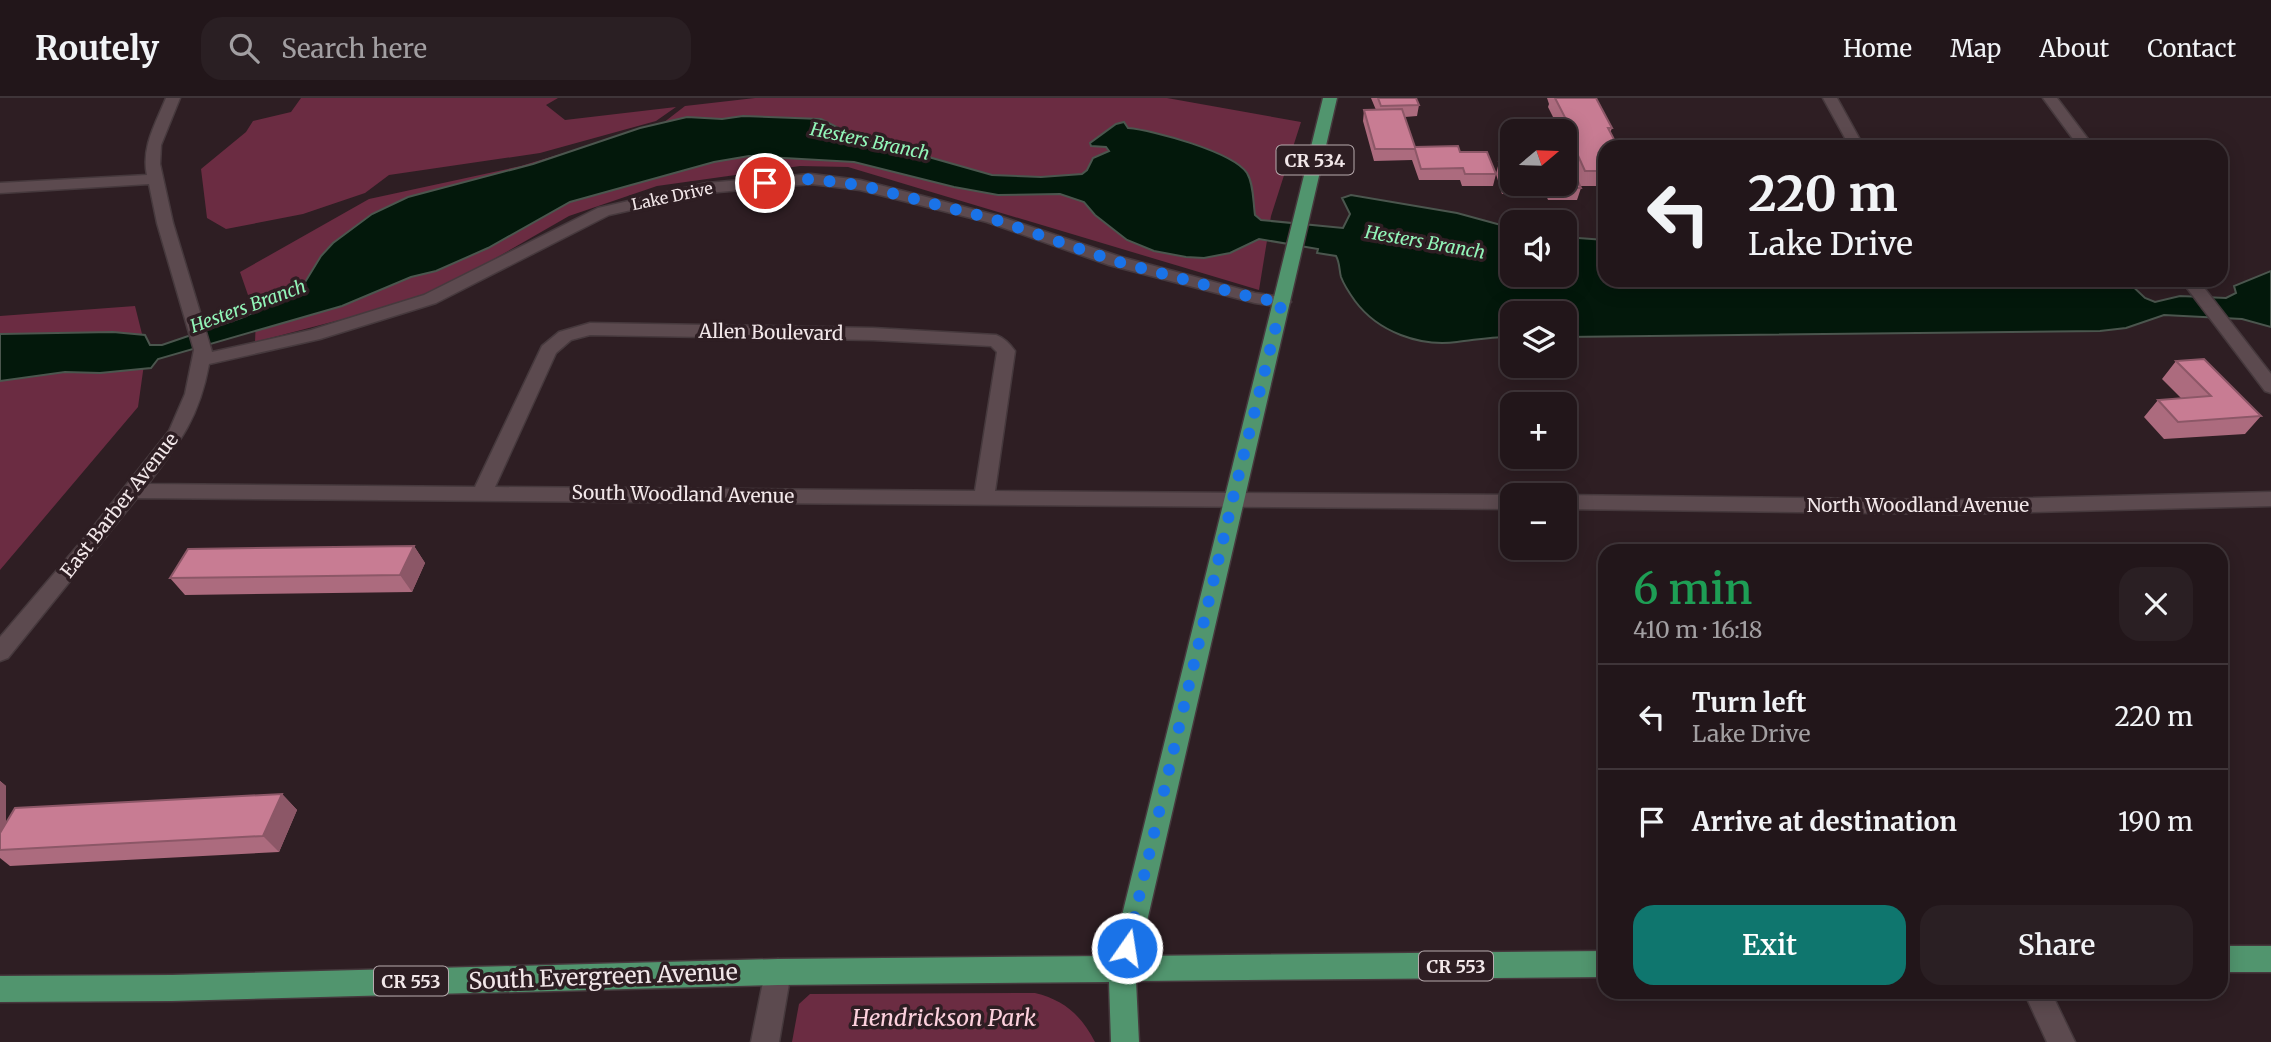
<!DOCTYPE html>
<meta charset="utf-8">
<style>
:root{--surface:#22161a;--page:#2a1f23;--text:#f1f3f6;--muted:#a29fa2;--line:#3f3539;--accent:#0f766e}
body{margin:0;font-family:Merriweather,serif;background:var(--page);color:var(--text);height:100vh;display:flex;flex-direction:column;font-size:26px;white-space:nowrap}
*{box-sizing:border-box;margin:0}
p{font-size:23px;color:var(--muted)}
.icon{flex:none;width:38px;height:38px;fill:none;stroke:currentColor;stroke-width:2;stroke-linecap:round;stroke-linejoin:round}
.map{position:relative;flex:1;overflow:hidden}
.drawer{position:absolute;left:1598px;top:446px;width:630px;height:455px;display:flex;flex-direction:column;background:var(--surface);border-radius:21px;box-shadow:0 4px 18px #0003,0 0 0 2px var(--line)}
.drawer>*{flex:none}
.top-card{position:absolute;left:1598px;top:42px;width:630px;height:147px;border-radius:21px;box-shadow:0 4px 18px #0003,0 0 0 2px var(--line);background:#22161a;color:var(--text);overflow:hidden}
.needle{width:46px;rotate:71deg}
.buttons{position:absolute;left:1500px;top:21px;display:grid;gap:14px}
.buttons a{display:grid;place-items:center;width:77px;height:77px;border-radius:14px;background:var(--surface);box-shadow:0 4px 18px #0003,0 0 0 2px var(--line);font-size:35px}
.pin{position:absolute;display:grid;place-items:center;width:60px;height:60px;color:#fff;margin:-30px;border:4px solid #fff;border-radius:50%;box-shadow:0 2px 7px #0007}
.me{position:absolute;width:77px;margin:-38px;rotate:13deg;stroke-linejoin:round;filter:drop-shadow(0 0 5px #0008)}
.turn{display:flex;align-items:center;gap:24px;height:147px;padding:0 35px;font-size:32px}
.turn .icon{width:91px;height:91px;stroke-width:2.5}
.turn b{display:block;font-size:49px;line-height:60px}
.round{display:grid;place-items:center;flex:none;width:74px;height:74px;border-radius:21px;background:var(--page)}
.head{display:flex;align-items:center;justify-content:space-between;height:119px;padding:0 35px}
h1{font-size:42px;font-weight:600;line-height:52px;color:#1e9e55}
.action{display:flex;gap:14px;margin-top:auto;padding:14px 35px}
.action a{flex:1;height:80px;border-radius:21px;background:var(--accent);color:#fff;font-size:28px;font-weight:600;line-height:80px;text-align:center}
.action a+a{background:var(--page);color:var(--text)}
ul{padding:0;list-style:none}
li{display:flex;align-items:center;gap:21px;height:105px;padding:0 35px;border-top:2px solid var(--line)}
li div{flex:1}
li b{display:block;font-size:26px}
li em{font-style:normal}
header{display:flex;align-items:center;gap:42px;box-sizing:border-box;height:98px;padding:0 35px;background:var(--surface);border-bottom:2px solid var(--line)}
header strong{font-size:33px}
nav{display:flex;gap:38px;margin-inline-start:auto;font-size:24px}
.search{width:490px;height:63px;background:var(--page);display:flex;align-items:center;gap:18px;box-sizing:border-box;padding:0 24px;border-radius:21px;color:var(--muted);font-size:26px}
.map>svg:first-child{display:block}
</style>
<header>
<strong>Routely</strong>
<div class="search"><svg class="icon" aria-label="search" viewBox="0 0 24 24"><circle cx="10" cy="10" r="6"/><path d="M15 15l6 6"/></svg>Search here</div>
<nav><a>Home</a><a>Map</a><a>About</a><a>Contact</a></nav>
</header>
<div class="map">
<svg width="2271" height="944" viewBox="0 0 2271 944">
<rect width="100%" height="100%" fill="#2e1e23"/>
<!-- green -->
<path fill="#6b2c42" d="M301,0H558L546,7L565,22L676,9L656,23L540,55L389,77L365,95L303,116L226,131L207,120L201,71L246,34L253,23L291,14Z
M755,0H1167L1301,24L1271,118L1259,192L848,69L800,68L657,88L569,118L428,199L255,244L256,220L240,174L369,101L521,68L663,25L685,8Z
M135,208L146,252L138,309L0,472V218Z
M1035,895C1064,902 1081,917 1095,944H792L799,906L810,896Z"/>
<!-- water -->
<path fill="#03180b" stroke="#4b564e" stroke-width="2" d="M743,18L821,21L852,37L863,38L875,46L905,50L918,56L992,77L1041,79L1082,76L1087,72L1093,60L1109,53L1106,49L1091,48L1090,45L1116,26L1124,24L1128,30C1153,32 1233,54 1247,75C1254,87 1253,104 1255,117L1261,122L1343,130L1350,116L1342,100L1351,97L1457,115L1512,130V177H1564L1565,139L1605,142V182H2126L2145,200L2155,204L2180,198L2226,200L2236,195L2234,188L2271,173V229L2242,221L2164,217L2126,230L2100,233L1565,239L1564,215H1512V239C1493,238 1476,242 1457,244C1420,249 1378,234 1355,203C1350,196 1344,187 1341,179C1339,172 1340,165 1336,158L1317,155L1318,151L1259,141L1230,155L1204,160L1186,159L1154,153L1127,142L1095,117L1084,104L1060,96L998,97L954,89L854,64L749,58L714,64L570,104L488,150L436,173L411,179L342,208L158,261L151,270L100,275L65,274L0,283V236L113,234L145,237L150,247H162L241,220L294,197L299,194L321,158L333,145L372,116L408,99L533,66L640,30L687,19L722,21Z"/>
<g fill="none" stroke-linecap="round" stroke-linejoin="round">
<!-- minor casing -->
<g stroke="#46393d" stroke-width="3">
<path id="minor" d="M166,0H180L161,47L160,66L173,125L212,254L311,232L424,197L598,110L707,85L811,76L860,82L911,95L999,118L1121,159L1255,195L1288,200L1291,204L1282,209L1255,205L1109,167L987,124L860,92L811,86L707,95L609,117L436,205L320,241L209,266C199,320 180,344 148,386L475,389L542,248L559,234L590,225L873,230L996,237C1004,240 1010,246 1015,253L995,393L1512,397V411L137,400L8,560L0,563V539L86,438L169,333L185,296L194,252L157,125L149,86L0,95V85L147,77C141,49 156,25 166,0ZM590,237L873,242L991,248L997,254L975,393L495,389L556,255L571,242Z
M1823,0H1837L1864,49H1850Z
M2043,0H2057L2094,49H2079Z
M2181,182H2198L2271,276V295L2265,293Z
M2271,394V408L1956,416L1564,411L1562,397L1956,402Z
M778,861L787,865L791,874L779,944H751L765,874L769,865Z
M2024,894H2051L2075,944H2047Z"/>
</g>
<!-- major casing -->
<g stroke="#46393d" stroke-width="3">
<path id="major" d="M1323,0H1337L1139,858L1605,853V879L1136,883L1139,944H1111L1109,884L778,887L172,903L0,904V878L172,877L778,861L1112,858Z
M2221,848H2271V874H2221Z"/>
</g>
<!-- minor -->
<use href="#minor" fill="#5c4a4f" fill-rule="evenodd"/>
<!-- major -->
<use href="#major" fill="#51956e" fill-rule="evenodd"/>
</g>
<!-- wall -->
<path fill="#ac6b7e" d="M1371,0H1416L1419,7L1417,18L1405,19L1415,49L1460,54L1496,76L1493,88H1462L1460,82H1419L1412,62L1374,63L1363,23L1364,12H1376Z
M1547,0H1596L1612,30L1605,49V88H1580L1581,90L1577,102H1548L1546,97L1502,96L1496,76L1499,64H1512V86H1564L1570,65L1564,52V33H1560L1548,9L1549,6Z
M2176,263L2261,318L2245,336L2164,341L2144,319L2158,302L2181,300L2162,281Z
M414,448L425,465L412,494L185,497L170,480Z
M0,683L6,688V725L282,696L297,712L279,754L10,768L0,760Z"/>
<!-- shaded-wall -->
<path fill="#8c5767" d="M414,448L425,465L412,494L400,477Z
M0,683L6,688V737L0,739Z
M282,696L297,712L279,754L263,738Z"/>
<!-- building -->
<path fill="#c87c93" stroke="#8c5767" stroke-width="2" d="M1378,0H1416L1419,7L1381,8Z
M1555,0H1596L1612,30H1608L1618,49H1605V73H1585L1567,33H1572Z
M1402,11L1415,49L1458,48L1460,54H1487L1496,76H1465L1463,70L1421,71L1415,51H1375L1364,12Z
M1499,64H1512V85H1505Z
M1564,65H1570L1581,90H1552L1550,86H1564Z
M2204,261L2261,318L2178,324L2158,302L2211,298L2176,263Z
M414,448L400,477L170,480L188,451Z
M282,696L263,738L0,752V735L15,710Z"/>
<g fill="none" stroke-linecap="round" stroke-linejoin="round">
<!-- route -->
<path stroke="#1a73e8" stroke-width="12" stroke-dasharray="0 21.6" d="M765,85L811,81L860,87L993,121L1115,163L1255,200L1282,204L1233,400L1127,850"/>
</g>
<g text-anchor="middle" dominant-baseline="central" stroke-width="7" stroke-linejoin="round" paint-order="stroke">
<!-- far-street labels -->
<g font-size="16" fill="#f2e7e9" stroke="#2e1e23">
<text transform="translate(672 98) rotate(-12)">Lake Drive</text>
</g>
<!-- far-water labels -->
<g font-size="18" font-style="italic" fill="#92f6b9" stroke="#2e1e23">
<text transform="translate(870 43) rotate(12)">Hesters Branch</text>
<text transform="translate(1425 144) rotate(10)">Hesters Branch</text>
<text transform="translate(248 208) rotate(-20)">Hesters Branch</text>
</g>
<!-- shield labels -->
<g fill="#2e1e23" stroke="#b7abae" stroke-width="2">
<rect x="1276.5" y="47.5" width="77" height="29" rx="5"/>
<rect x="1419" y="853.5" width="74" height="29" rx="5"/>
<rect x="374" y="868.5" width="74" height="29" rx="5"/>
</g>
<g font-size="18" font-weight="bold" fill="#f2e7e9">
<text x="1315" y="62">CR 534</text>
<text x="1456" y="868">CR 553</text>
<text x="411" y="883">CR 553</text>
</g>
<!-- street labels -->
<g font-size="19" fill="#f2e7e9" stroke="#2e1e23">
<text transform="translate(771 234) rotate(1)">Allen Boulevard</text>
<text transform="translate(683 396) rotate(1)">South Woodland Avenue</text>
<text transform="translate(119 407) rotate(-52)">East Barber Avenue</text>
<text x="1918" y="407">North Woodland Avenue</text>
</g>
<!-- near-street labels -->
<g font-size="23" fill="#f2e7e9" stroke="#2e1e23">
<text transform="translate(603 878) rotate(-2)">South Evergreen Avenue</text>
</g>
<!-- near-park labels -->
<g font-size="23" font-style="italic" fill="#fdd1dd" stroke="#2e1e23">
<text x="944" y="919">Hendrickson Park</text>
</g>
</g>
</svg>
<div class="buttons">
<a><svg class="needle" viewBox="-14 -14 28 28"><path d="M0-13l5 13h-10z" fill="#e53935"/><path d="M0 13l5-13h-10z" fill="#a29fa2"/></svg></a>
<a><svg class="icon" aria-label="sound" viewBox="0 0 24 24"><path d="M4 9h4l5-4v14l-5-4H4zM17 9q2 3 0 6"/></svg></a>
<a><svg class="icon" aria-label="layers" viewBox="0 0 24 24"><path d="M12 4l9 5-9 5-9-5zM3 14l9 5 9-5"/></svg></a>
<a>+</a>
<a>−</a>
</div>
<div class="pin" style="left:765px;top:85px;background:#d93025"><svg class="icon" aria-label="arrive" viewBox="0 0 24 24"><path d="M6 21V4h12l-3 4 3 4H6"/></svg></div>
<svg class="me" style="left:1127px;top:850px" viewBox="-20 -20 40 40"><circle r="17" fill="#1a73e8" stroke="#fff" stroke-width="3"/><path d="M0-11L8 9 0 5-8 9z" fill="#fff"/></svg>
<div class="top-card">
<div class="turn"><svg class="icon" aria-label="left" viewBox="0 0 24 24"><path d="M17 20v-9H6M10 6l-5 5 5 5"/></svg><div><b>220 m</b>Lake Drive</div></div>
</div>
<section class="drawer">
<div class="head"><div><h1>6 min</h1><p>410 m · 16:18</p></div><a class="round"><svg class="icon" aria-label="close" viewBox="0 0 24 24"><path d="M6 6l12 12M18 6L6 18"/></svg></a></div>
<ul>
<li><svg class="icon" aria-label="left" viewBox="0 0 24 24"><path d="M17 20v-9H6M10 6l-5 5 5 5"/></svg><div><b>Turn left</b><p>Lake Drive</p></div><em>220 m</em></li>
<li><svg class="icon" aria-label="arrive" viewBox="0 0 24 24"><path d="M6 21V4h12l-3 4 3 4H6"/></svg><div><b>Arrive at destination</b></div><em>190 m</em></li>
</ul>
<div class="action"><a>Exit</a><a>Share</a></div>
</section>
</div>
